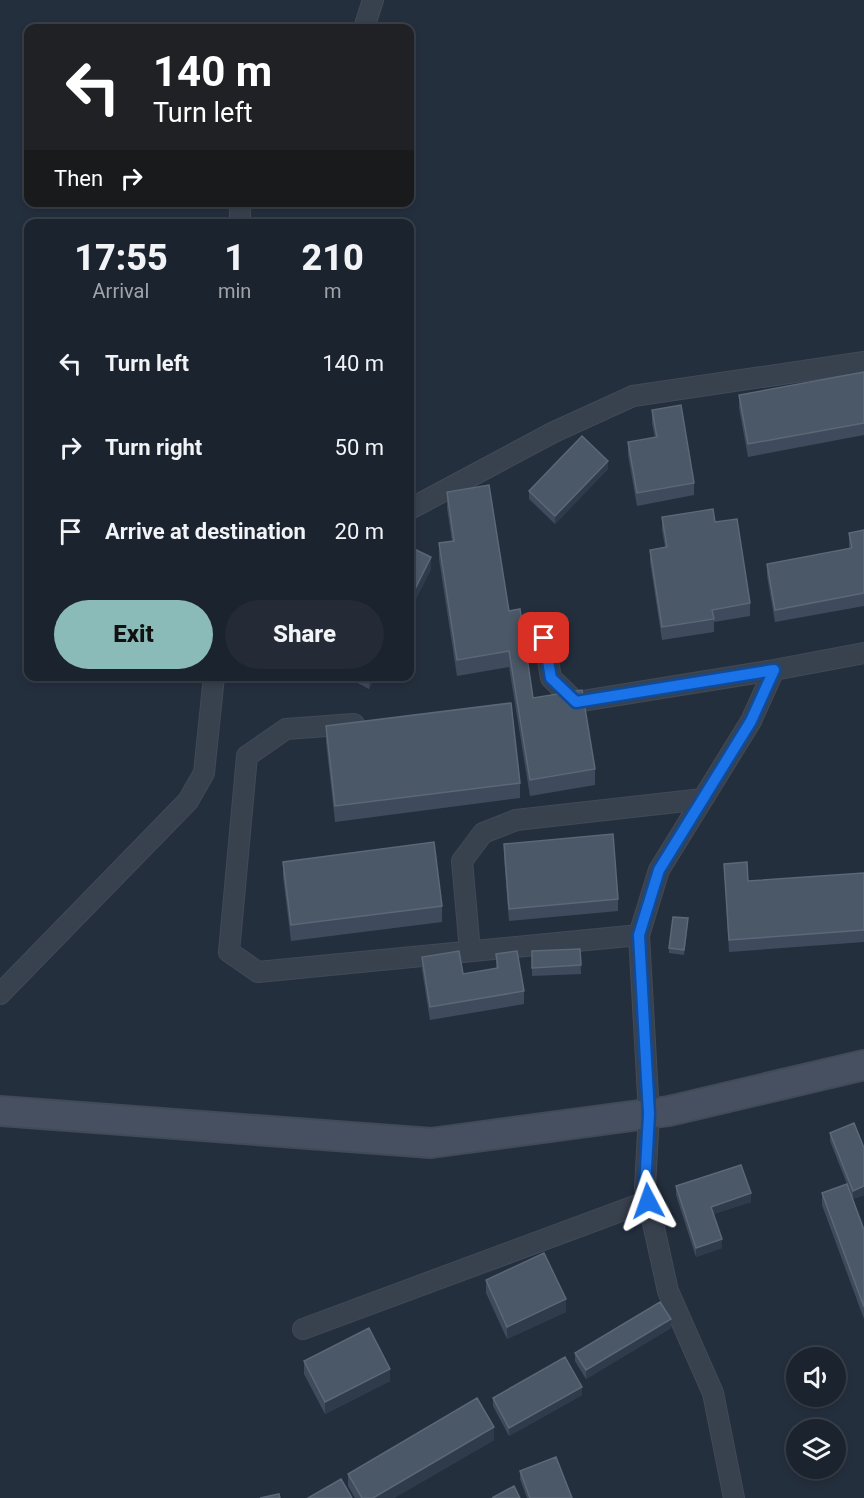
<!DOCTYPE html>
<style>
:root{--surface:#1b232e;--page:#242b36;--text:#f1f3f6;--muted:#a0a4aa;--line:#39404a;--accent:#8bbbb9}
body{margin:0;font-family:Roboto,sans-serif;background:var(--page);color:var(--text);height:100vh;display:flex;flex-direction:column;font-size:22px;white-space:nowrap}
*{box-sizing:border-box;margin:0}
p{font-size:20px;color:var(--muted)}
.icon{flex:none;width:33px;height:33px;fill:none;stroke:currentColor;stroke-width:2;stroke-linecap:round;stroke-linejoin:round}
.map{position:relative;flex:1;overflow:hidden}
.panel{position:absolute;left:24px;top:219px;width:390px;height:462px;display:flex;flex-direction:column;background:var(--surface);border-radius:12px;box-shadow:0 3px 9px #0003,0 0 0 2px var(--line)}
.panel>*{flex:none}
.top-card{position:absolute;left:24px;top:24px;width:390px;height:183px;border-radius:12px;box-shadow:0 3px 9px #0003,0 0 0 2px var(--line);background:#202124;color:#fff;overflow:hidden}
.buttons{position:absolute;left:786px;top:1347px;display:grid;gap:12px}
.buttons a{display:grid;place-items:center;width:60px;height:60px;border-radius:50%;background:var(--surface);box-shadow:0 3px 9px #0003,0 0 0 2px var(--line);font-size:30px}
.pin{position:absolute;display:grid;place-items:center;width:51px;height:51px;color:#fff;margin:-26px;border-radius:12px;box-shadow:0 3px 9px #0006}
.me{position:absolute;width:66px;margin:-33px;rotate:356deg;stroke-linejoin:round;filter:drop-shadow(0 0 4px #0008)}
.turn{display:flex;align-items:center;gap:21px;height:126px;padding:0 30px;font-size:27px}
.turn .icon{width:78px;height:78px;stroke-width:2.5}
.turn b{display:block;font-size:42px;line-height:51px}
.then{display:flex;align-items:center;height:57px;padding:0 30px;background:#0003;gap:12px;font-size:22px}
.eta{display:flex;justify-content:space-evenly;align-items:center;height:102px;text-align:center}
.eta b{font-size:36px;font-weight:800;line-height:42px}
.action{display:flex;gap:12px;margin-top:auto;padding:12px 30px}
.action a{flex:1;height:69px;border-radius:36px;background:var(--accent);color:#111;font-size:24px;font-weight:800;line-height:69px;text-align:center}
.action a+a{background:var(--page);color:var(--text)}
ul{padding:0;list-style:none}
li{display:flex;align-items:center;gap:18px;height:84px;padding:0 30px}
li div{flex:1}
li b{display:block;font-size:22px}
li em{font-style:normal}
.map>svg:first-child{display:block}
</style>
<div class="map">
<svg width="864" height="1498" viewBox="0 0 864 1498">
<rect width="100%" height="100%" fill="#242f3e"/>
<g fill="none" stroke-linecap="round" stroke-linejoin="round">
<!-- street casing -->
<g stroke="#414a57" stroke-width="22">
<path id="street" d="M364,28L373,0
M240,224V202
M410,509L554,432L633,396L864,362
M544,638L551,678L576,702L774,670L864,653
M354,724L286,729L247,756L229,952L258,972L639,935
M470,951L462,861L483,833L516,820L703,799
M0,994L188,801L204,773L214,676
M303,1329L648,1201
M734,1498L713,1393L668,1291L645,1187L649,1114L639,935L659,870L751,721L774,670"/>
</g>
<!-- secondary casing -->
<g stroke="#414a57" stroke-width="32">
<path id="secondary" d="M0,1111L431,1143L669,1111L864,1065"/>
</g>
<!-- street -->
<use href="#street" stroke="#38414e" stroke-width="20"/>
<!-- secondary -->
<use href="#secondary" stroke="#465061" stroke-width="28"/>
</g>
<!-- wall -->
<path fill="#3f4b5c" d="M864,372V435L748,457L739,408V395Z
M652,410L694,483V495L637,506L628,455V442L655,438L652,423Z
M608,469L555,524L529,499V491Z
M447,492L509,611L533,698L595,769V785L530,796L509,667L457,676L439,559V543L452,541L447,508Z
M662,517L715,522L750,603V616L714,622V632L662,640L650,562V550L665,547L662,530Z
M864,530V606L775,622L767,576V564L849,549V533Z
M344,676H376L369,689Z
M326,726L520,783V798L335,822L326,742Z
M504,844L618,899V911L509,921L504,857Z
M283,862L442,906V922L291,941L283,877Z
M724,864L748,881L864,873V942L729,952Z
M688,923L684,955L669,953V948Z
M580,949L581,974L532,976V951Z
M496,954L524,991V1004L430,1020L422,970V957L463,974L496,968Z
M830,1133L864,1148V1195L853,1199L864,1230V1319L822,1205V1193L847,1184L830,1141Z
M676,1186L751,1202L713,1214L722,1248L696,1257L676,1195Z
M486,1280L566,1312L507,1339L486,1293Z
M671,1328L586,1379L575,1361V1353Z
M304,1361L390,1381L325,1414L304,1374Z
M582,1395L509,1436L493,1406V1398Z
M494,1440L394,1498H355L348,1486V1474Z
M520,1471L572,1498H527L520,1479Z"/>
<!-- shaded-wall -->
<path fill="#2f3b4b" d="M608,461V469L555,524V516Z
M431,557V570L410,611V599Z
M370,676H376L369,689Z
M864,1186V1195L853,1199V1191Z
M751,1193V1202L711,1215V1207Z
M722,1239V1248L696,1257V1248Z
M566,1299V1312L507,1339V1327Z
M671,1319V1328L586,1379V1370Z
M390,1369V1381L325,1414V1402Z
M582,1387V1395L509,1436V1428Z
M494,1427V1440L394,1498H373Z"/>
<!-- building -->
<path fill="#4b5868" stroke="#5c6777" stroke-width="1.5" d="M864,372V423L748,444L739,395Z
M681,405L694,483L637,493L628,442L657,437L652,410Z
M582,436L608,461L555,516L529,491Z
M489,485L509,611L520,609L533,698L582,690L595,769L530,780L509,651L457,660L439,543L454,541L447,492Z
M713,509L715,522L737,519L750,603L712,610L714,619L662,627L650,550L667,547L662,517Z
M864,530V593L775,610L767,564L852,548L849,533Z
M410,547L431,557L410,599Z
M511,703L520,783L335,806L326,726Z
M613,834L618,899L509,909L504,844Z
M434,842L442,906L291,925L283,862Z
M747,862L748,881L864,873V930L729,940L724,864Z
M673,917L688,918L684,950L669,948Z
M580,949L581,965L532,968V951Z
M459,951L463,974L498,968L496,954L517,951L524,991L430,1007L422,957Z
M854,1123L864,1148V1186L853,1191L830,1133Z
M741,1165L751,1193L711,1207L722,1239L696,1248L676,1186Z
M847,1184L864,1230V1307L822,1193Z
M544,1253L566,1299L507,1327L486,1280Z
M660,1302L671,1319L586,1370L575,1353Z
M369,1328L390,1369L325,1402L304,1361Z
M565,1357L582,1387L509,1428L493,1398Z
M477,1398L494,1427L373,1498H362L348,1474Z
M556,1457L572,1498H530L520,1471Z
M341,1479L352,1498H308Z
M514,1486L520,1498H492Z
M279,1494L280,1498H260Z"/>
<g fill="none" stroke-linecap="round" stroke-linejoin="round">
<!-- route casing -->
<g stroke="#114b97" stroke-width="15">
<path id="route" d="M544,638L551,678L576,702L774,670L751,721L659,870L639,935L649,1114L645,1187L648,1201"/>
</g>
<!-- route -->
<use href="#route" stroke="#1a73e8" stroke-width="10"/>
</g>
</svg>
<div class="buttons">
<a><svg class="icon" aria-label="sound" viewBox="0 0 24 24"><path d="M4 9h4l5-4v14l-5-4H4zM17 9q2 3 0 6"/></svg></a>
<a><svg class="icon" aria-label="layers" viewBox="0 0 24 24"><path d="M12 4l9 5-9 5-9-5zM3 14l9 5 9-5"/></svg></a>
</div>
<div class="pin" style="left:544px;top:638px;background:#d93025"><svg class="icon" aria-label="arrive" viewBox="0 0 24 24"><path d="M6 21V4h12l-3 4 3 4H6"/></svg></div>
<svg class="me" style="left:648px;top:1201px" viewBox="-20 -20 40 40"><path d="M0-17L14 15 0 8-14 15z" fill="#1a73e8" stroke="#fff" stroke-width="4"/></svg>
<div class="top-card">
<div class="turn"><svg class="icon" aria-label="left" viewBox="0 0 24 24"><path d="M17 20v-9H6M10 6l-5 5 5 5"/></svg><div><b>140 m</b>Turn left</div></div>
<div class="then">Then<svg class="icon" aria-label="right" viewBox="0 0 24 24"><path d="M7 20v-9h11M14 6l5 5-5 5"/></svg></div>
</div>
<section class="panel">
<div class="eta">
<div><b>17:55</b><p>Arrival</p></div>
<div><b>1</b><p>min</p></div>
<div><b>210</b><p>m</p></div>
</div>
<ul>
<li><svg class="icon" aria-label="left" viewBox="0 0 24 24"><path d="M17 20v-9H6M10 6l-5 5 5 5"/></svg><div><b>Turn left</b></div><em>140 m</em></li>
<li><svg class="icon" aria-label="right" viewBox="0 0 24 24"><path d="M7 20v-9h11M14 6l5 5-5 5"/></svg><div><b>Turn right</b></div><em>50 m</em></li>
<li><svg class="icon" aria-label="arrive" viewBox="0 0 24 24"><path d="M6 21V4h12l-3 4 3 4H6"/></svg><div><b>Arrive at destination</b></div><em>20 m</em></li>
</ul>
<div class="action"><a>Exit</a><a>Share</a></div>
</section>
</div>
